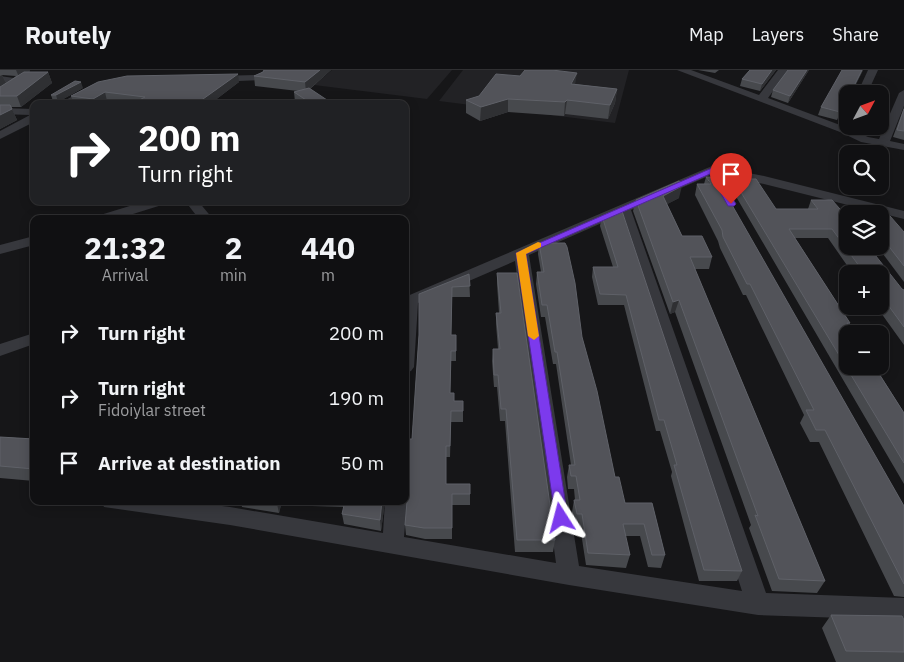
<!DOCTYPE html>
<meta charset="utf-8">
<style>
:root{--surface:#101012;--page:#19191b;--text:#f1f3f6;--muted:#9c9d9f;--line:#303032}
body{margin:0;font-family:"IBM Plex Sans",sans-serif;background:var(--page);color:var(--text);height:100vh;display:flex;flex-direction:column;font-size:19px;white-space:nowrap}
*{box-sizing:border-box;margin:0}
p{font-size:16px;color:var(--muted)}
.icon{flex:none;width:28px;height:28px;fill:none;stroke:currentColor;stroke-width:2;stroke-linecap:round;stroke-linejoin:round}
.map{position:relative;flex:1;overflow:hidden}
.drawer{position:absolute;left:30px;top:145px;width:379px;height:290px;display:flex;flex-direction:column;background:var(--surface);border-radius:10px;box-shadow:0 2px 12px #0003,0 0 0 1px var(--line)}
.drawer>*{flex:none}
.top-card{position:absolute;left:30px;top:30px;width:379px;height:105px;border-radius:10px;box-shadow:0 2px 12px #0003,0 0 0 1px var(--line);background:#202124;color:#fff;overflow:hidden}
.needle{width:32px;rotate:49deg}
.buttons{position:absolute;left:839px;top:15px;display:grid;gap:10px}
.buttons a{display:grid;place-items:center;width:50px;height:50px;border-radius:10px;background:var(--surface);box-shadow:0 2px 12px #0003,0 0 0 1px var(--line);font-size:25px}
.pin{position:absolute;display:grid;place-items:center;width:42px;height:42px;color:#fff;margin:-51px -21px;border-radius:50% 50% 50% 0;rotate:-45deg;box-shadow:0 0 5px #0007}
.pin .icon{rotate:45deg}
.me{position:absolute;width:55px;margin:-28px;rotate:351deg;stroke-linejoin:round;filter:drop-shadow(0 0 4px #0008)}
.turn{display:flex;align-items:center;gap:18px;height:105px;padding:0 25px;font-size:22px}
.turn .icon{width:65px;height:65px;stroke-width:2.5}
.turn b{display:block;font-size:35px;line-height:42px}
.eta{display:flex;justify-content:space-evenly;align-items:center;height:85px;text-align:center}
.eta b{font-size:30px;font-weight:700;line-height:35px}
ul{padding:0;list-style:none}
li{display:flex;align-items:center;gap:15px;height:65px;padding:0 25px}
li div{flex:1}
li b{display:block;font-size:19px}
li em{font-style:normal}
header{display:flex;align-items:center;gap:30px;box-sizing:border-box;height:70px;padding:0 25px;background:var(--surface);border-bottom:1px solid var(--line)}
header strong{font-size:24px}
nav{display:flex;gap:28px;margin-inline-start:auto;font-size:18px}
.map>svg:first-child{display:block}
</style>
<header>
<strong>Routely</strong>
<nav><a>Map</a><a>Layers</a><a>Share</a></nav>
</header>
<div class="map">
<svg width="904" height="592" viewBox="0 0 904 592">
<rect width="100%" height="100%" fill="#161618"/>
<!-- built -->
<path fill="#222225" d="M332,0H452L427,29L314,15Z
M463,0H629L615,53L439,31Z"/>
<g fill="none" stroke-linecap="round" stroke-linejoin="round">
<!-- minor -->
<path fill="#37383d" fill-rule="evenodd" d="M677,0H691L759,25L778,0H788L768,28L848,58L868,67L879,69L899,23L904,20V36L890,71L904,74V80L861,72L840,62Z
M868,0H878L867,24H857Z
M260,5L263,6V10L216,12L211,9L216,6Z
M0,6L21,9L26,12L0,28V21L12,14L0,12Z
M94,15L98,16V20L71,34H58Z
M0,38L34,39V52L0,69V61L30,45L0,44Z
M712,96L764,106L904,141V149L764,114L713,104L631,140L766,523L904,528V550L758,545L569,515L230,455L104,437L101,431H182L230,437L383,463L385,431H405V428L407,431L404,467L556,493L515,191L418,233L414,297L411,301L405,303V227ZM620,145L742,521L579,496L529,185Z
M146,131H166L165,134L117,149H95L97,146Z
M185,131H198L213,149H199Z
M34,166V175L0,184V175Z
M34,263V274L0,286V274Z"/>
</g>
<!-- wall -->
<path fill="#47494d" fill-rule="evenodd" d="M0,0H29L30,1L29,2H48L52,13L21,37H11L17,50L0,59ZM2,5L16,6L6,13Z
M264,0H331L310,19L333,34H297L295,32L294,22L298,21L255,16L254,6L263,2Z
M698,0H719L715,3Z
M750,0H776L760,21L740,16L742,9Z
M788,0H809L788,33L771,27L773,20Z
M863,0L851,24H848V30L837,50L818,45L821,37Z
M98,12H239L210,34H130L107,31L102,34H74L71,26Z
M575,14L617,19L615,33L608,49L565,44L564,46L508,42L480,51L466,43V30Z
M83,18L58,32L53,31L51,25Z
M904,37V70L893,67Z
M706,107L904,436V527L894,526L819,372H810L800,353L804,345L746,225H743L720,178L718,171L695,125L697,114H704Z
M733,109L776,139H808L811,130L848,176L902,219L904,220V275L876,236H880V204H853L828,168H795L850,253L849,255L904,343V414L731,118Z
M679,128L667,134L682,166L712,187L709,199H695L825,511L817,523L772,521L749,458L751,455L675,242L670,244L633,141L636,130Z
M602,146L742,501L737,511H699L671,406L672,402L660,361H656L624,235H598L592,207L593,197H613L600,156Z
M880,146L904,162V212L877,176H880Z
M539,173L582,267L615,407L625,433H652L665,485L661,498L648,497L640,466H625L630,485L626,498L586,495L580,456H575L572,442L574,430H575L574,419H568L567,407L569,395H571L556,294H553L545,247H541L536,214L537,202H541L538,184Z
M497,203L555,470L553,482H515L505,351H500L497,317H494L492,291L493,279H498L496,254V243H499L497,214Z
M469,204L470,227H452L451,265H456V291H451L450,323L454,331H463V352H451L450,387H446V414L470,424V435H452V469H425L406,465L405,455L407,429V427H405V369H412L419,265V224Z
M0,367L34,369V411L0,408Z
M241,431H282L279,443L242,437Z
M311,431H385L381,461L344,454L342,444L344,437L312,436Z
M831,545L904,550V592H836L822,558Z"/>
<!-- shaded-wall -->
<path fill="#2f3033" d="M16,0H29L30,1L19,7Z
M320,0H331L306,22L305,12Z
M772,0H776L760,21L762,14Z
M807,0H809L788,33L790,26Z
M862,0H863L851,24H850Z
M48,2L52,13L21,37L17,26Z
M577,3L575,16L571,14Z
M238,4L239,12L210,34H196Z
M2,5L7,15L0,20V6Z
M81,12L83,18L58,32L56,25Z
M617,19L615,33L608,49L610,35Z
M105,22L107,31L102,34H95L93,29Z
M848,28V30L837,50L840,42Z
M508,29V42L480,51L481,37Z
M567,30L565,44L564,46L565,32Z
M12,39L17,50L0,59V45Z
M682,116L679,128L660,138L663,126Z
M679,230L675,242L670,244L673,232Z
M278,431H282L279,443L277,434Z
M382,431H385L381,461L380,450Z"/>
<!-- building -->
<path fill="#525359" stroke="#5f6168" d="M264,0H320L305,12L254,6L263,2Z
M525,0H552L577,3L571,14L617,19L610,35L567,30L565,32L508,29L481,37L466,30L479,26L496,4L520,6Z
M750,0H772L762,14L742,9Z
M788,0H807L790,26L773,20Z
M842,0H862L850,24H848V28L840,42L821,37Z
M24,2H48L17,26H0V17Z
M238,4L196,34H132L145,27L105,22L93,29L71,26L98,12L127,6Z
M75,11L81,12L56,25H51Z
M309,18L333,34H312L294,22Z
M0,35H10L12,39L0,45Z
M904,39V61L897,60Z
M706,107H716L904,436V514L825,360H816L806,340H814L750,214H747L723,167L722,160L697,114H711Z
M733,109H756L776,139H818L811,130H832L847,147L848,148V176H868L902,219L904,220V257L880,224V204H865L832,159H789L850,253H847L854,264H848V296H874L904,343V393Z
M679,111L682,116L663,126L682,166H702L712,187H690L825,511L779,509L755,445L758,446L679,230L673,232L636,130Z
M621,138L742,501L704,500L674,395H677L664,350H659L626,225L600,224L593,197H618L602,146Z
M880,146H890L904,162V196L880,165Z
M539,173H565L567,177L575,213L582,267L597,321L615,407H619L625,433H652L665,485H652L644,454H623L630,485L588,483L582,444H577L574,430H580L576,406H571L569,395H575L557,282H555L547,235H542L537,202H544Z
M497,203H517L555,470H517L506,339H501L498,305H494L493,279H500L496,243H501Z
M469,204L470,216L452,217L451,265H456V281H451L450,323H454V331H463V341H451L450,376H446V414H470V424H452V458H424L405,455L408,420L406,416H405V369H412L419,265V224Z
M0,367L34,369V399L0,396Z
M259,431H278L277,434Z
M345,431H382L380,450L342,444Z
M831,545L902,546L904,550V582L846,581Z"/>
<!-- route -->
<path fill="#7c3aed" stroke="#51269a" d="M712,98L716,100L736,134L734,136H728L710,104L526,184L568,448L566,453L561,454L556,453L516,183Z"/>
<!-- slow -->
<path fill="#f59e0b" d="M538,172L541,173V177L526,184L539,266L534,270L528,266L516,183Z"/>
</svg>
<div class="buttons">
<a><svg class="needle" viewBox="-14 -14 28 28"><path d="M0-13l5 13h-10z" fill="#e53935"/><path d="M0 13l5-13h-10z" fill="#9c9d9f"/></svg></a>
<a><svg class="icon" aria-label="search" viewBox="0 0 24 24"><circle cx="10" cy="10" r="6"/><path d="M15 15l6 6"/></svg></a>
<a><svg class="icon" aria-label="layers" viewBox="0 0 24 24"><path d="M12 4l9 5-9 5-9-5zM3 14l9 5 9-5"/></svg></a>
<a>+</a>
<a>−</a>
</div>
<div class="pin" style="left:731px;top:134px;background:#d93025"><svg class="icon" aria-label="arrive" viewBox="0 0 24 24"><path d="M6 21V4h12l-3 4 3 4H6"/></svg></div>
<svg class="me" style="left:561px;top:448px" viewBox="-20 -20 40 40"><path d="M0-17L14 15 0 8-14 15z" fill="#7c3aed" stroke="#fff" stroke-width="4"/></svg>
<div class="top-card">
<div class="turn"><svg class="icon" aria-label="right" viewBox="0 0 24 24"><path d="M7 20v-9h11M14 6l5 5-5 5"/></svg><div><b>200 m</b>Turn right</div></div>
</div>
<section class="drawer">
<div class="eta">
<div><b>21:32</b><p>Arrival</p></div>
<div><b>2</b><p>min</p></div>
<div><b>440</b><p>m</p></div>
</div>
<ul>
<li><svg class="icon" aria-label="right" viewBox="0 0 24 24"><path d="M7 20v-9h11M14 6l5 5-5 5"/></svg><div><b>Turn right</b></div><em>200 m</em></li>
<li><svg class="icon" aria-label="right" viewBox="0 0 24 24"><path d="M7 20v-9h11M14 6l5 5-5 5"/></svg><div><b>Turn right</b><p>Fidoiylar street</p></div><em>190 m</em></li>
<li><svg class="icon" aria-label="arrive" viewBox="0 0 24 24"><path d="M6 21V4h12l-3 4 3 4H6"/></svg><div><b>Arrive at destination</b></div><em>50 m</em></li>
</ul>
</section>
</div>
